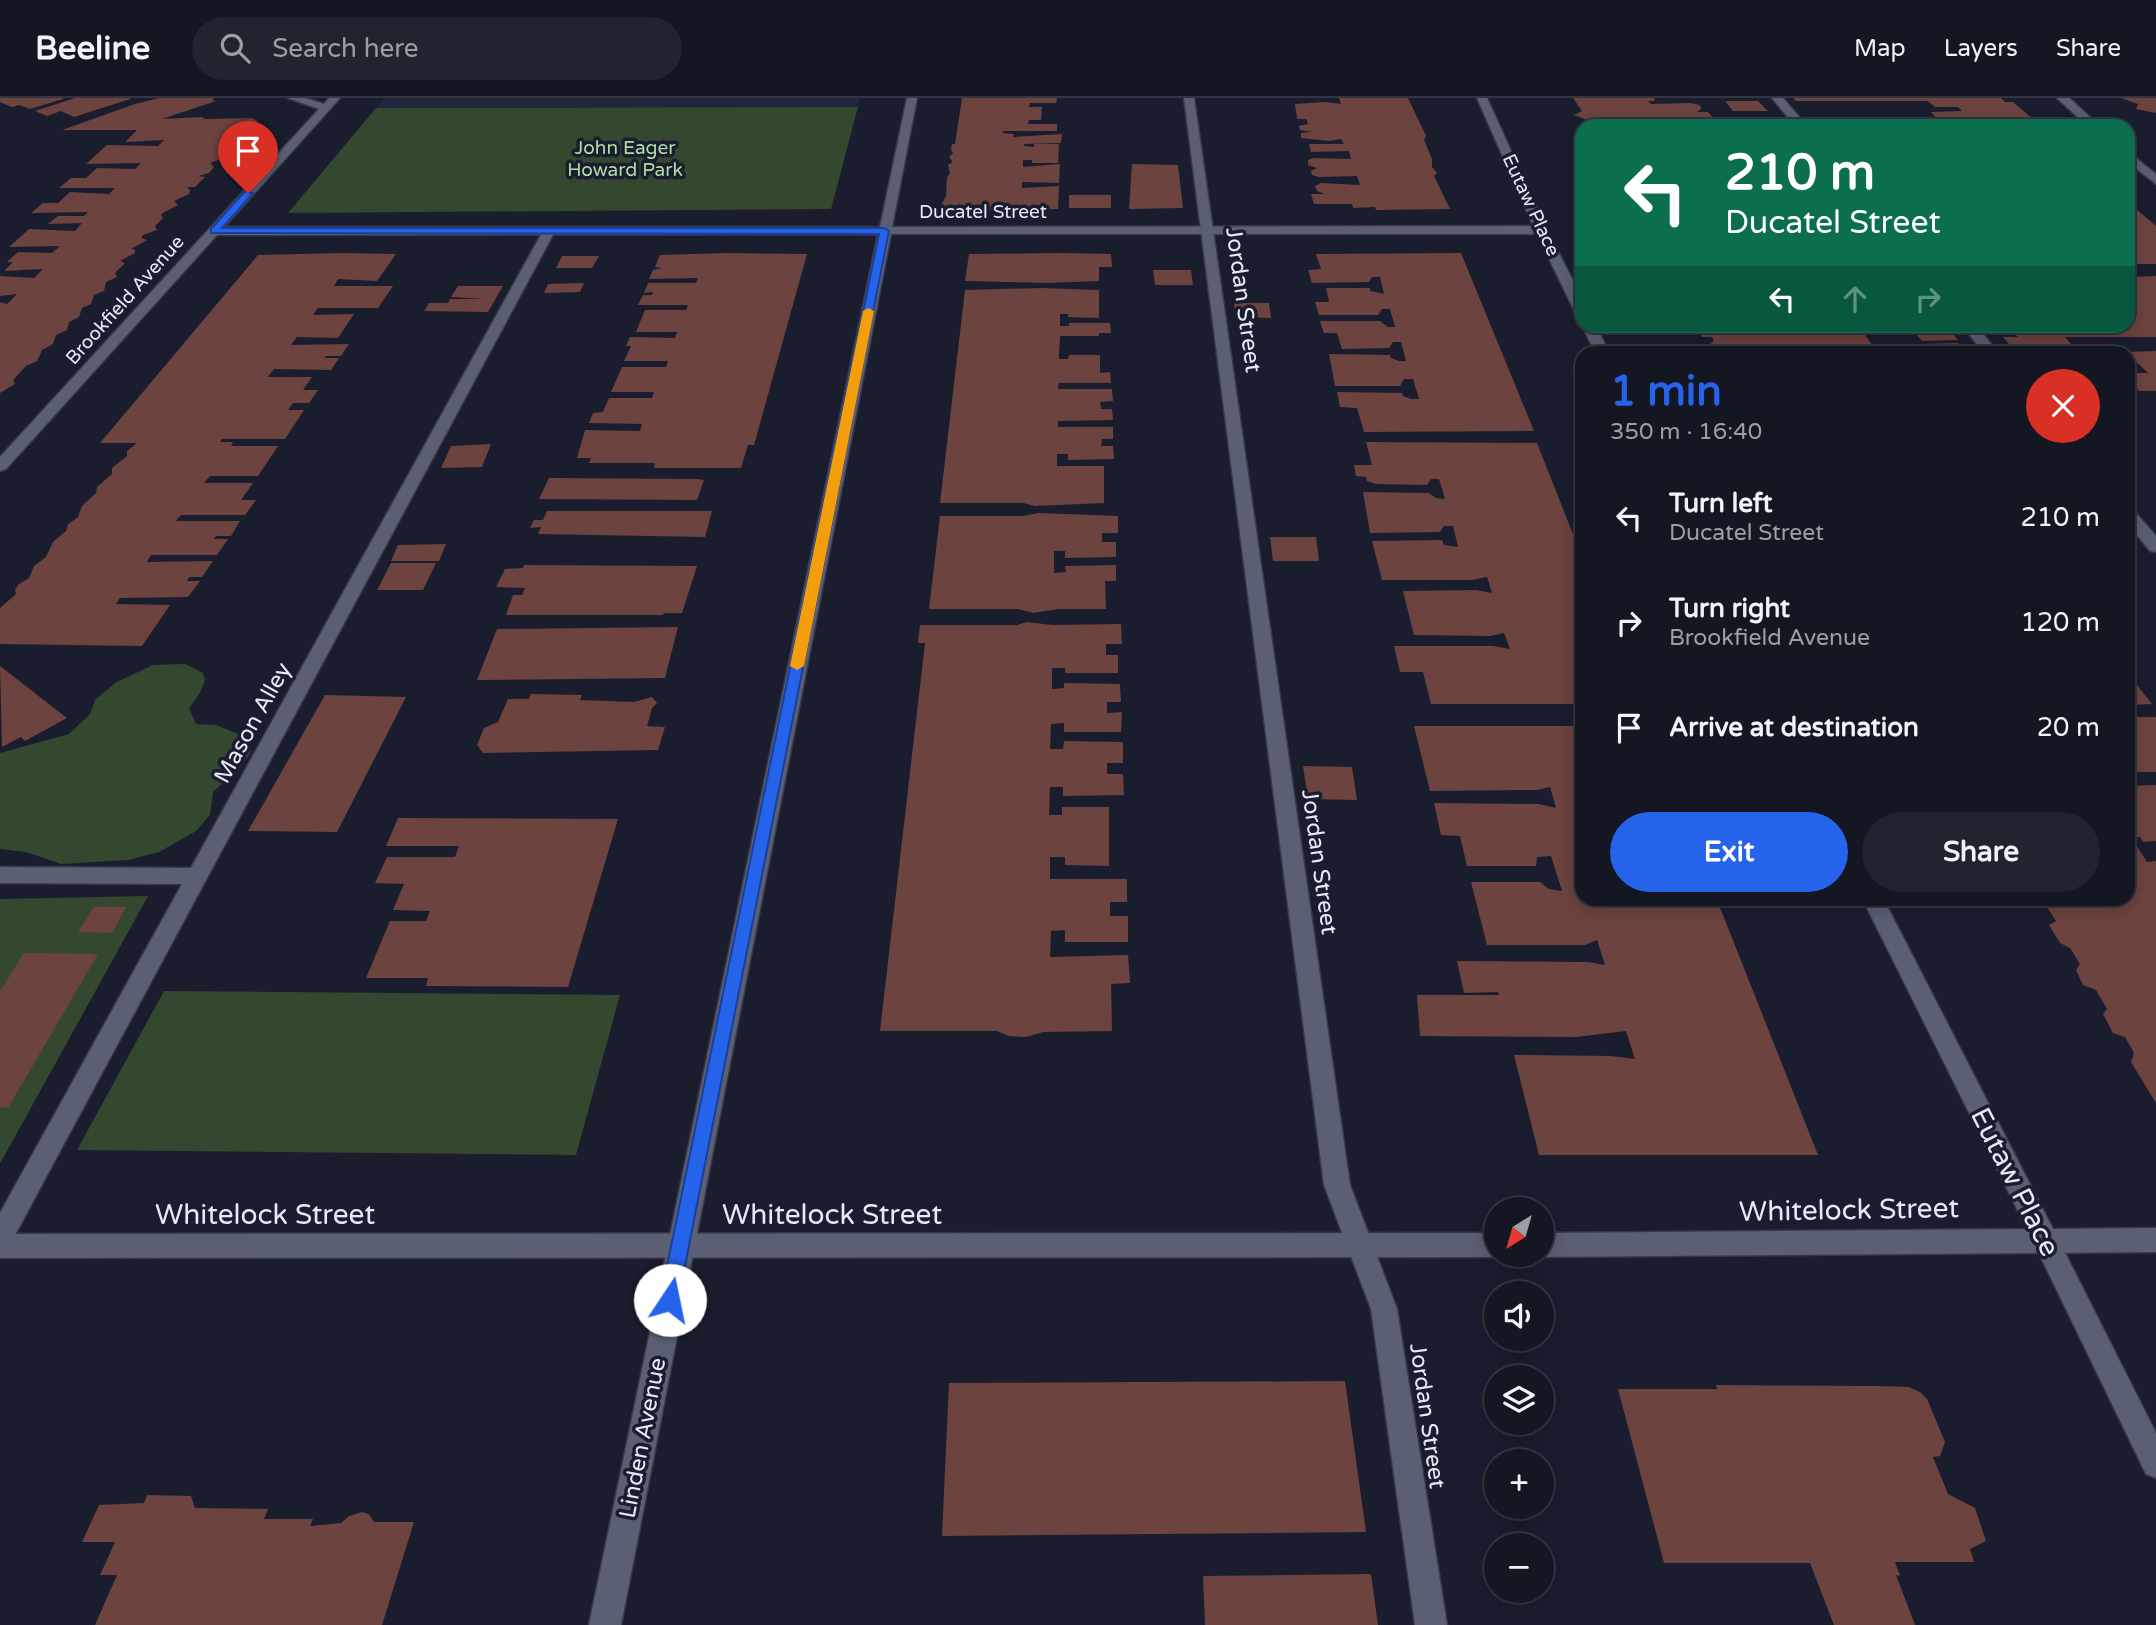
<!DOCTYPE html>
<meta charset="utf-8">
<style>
:root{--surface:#141622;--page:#21232f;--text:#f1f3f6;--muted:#9d9fa5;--line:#333540;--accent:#2563eb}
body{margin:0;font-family:"Varela Round",sans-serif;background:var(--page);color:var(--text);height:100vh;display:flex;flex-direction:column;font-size:26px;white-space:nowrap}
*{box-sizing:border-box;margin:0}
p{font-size:23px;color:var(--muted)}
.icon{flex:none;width:38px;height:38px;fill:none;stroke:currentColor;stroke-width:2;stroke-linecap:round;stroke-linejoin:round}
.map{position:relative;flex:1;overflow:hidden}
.drawer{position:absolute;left:1575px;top:248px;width:560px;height:560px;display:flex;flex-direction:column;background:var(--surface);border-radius:21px;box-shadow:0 4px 18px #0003,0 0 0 2px var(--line)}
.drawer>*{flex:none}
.hud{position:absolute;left:1575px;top:21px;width:560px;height:214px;border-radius:21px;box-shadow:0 4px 18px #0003,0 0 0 2px var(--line);background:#0b6e4f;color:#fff;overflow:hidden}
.needle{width:46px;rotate:217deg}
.controls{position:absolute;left:1484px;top:1099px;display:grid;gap:14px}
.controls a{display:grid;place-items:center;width:70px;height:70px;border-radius:50%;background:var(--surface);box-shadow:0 4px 18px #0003,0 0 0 2px var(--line);font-size:35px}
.pin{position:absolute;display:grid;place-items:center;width:60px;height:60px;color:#fff;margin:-72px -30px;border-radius:50% 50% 50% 0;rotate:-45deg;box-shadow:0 0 7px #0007}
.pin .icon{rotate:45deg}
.me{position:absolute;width:77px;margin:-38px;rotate:11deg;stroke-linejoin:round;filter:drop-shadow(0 0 5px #0008)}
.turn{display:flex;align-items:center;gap:24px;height:147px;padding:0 35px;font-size:32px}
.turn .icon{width:91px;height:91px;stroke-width:2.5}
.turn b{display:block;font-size:49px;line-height:60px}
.lanes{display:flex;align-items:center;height:66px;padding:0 35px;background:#0003;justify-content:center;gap:35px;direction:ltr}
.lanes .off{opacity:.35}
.round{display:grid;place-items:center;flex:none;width:74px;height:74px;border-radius:37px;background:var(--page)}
.headline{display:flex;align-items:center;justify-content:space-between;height:119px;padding:0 35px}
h1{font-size:42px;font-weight:700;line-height:52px;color:var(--accent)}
.action{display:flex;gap:14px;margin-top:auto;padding:14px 35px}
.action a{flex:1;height:80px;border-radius:42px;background:var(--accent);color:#fff;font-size:28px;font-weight:700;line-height:80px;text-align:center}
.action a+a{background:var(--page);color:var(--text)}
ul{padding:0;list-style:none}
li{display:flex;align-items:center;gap:21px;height:105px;padding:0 35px}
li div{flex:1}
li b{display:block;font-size:26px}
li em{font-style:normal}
header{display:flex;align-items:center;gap:42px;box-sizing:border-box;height:98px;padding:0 35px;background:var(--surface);border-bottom:2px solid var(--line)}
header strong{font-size:33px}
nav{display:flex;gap:38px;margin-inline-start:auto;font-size:24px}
.search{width:490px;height:63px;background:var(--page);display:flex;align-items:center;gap:18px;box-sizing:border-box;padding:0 24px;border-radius:38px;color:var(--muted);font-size:26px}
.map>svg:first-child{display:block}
</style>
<header>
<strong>Beeline</strong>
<div class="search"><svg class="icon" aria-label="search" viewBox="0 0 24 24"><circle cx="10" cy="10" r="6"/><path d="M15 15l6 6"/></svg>Search here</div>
<nav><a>Map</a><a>Layers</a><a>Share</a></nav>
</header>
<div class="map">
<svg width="2156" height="1527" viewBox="0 0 2156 1527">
<rect width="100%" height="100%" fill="#1a1d2e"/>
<!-- built -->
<path fill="#22253c" d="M384,0H860L858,9L376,10Z"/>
<!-- green -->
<path fill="#33482e" d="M858,9L831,111L288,115L376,10Z
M185,566L203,575L205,582L200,595L189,610L196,626L216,627L246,639L251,654L239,670L213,694L210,717L196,733L159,754L128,762L61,766L26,754L0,751V655L69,636L90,616L95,602L115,585L153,567Z
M148,798L1,1064H0V801Z
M164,893L620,897L576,1057L77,1052Z"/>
<!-- building -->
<path fill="#6c433f" d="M0,0H63V1L30,11L19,7L12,9L0,4Z
M75,0H130V1L74,19L61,13L47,18L35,13Z
M159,0H214L212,2L216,3L162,21L202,19L205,21L252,20L258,23L244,29L241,33L246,35L241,40L231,43L238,44L228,54H220L223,60L210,65L214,69L209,75L198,78L205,79L195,89H187L190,92L189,96L174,103L178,107L163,115L161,117L163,120L155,128L157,132L143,137L141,140L147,142L131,151L135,152V155L120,163L125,165L115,175L117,179L106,184L104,193L94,197L91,206L82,210L79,219L69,224L67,232L56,237L53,246L42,252L37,263L26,268L13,282L15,286L0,295V204L7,206L17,196L0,198V178L34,180L43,171L4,173L13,164H7L18,154L52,155L60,148L9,149L29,131L75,133L82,125L48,126L58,118H84L88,114L31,115L43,105H58L70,94L109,96L115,90H59L71,80H86L97,70L135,71L141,65L86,66L107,47L158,48L164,42L125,44L137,32H62L135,6Z
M962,0H1057L1056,5H1030L1029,9H1042L1041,22H1029L1028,26H1057V33H1003V35L1014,36L1013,39L1062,36L1061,45L1024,46V48L1034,49V46H1059L1058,65H1032V62H1023V69L1060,66L1059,85L1022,84V90L1059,88L1058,111L938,113L946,98L947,79L950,76L948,66H951L952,63L949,59L953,55L951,52L952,46H955Z
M1339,0H1408L1426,38L1424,42L1432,61V69L1437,75L1434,78L1450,111L1376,112L1375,109L1353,110L1352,106H1314L1311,96H1325L1317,93L1315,88L1321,85L1360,87L1357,78L1319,79L1312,77L1311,73L1317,70L1308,67V62L1314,60L1351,61L1349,53L1311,54L1309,46H1344L1341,41L1329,43L1301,40V35L1312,34L1300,32L1299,28L1308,26L1307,23L1306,21H1297L1295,6L1326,4L1341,6Z
M1573,0H1654L1655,3H1648L1651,6L1691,5L1699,7L1702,10L1697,14H1708L1715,22H1699L1703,28H1588L1585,24L1587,22L1574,17L1582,13Z
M1793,0H2001L2005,4H2013L2041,28L1951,26L1945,20H1936L1931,14L1962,13L1958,9H1935L1928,3H1796Z
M2121,0H2156V15L2136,11L2138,6Z
M1725,3H1758L1768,13H1733Z
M1132,66L1178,67L1183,110L1129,111Z
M1069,97H1111V110H1069Z
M2128,104L2156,128V166H2128Z
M343,155L396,156L377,183L338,181L334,188H393L378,210H318L313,217L354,216L338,240L297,239L291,247L349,246L341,258H326L324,260H339L331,272L274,271L270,276L268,279H312L303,292H318L309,305H293L288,312H304L285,341H222L220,344H233L231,348H278L258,378H210L204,385H253L241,402H256L245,417H181L176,423H240L231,438H216L214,441H228L217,457H151L147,464L213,463L202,479H189L187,483H200L188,499L120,500L116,506L170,507L142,548L0,546V510L16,496L15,492L19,486L29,480L34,468L46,459L53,444L66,433L68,426L78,419L82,408L96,395L97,389L112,376V370L127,358V353L137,345H100L258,157Z
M726,155L807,156L754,347H748L741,370H654L655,365H589L591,360H577L585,332L640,333L642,326L589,325L593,315L603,314L609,300H652L654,294H611L622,269H666L668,263H624L631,248H626L630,239L675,240L677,234H636L645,212H686L688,207H638L643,197H652L653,194L644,195L648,185H696L698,180L649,181L653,172L662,170L655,169L660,157Z
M1063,155L1111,156L1112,169H1099V183L1047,185L965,183L969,156Z
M1461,155L1534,333L1364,334L1357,310L1340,309L1337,294L1402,295L1403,298L1411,301H1419L1413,281H1404L1400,288H1335L1329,256L1390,257L1391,260L1399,263H1406L1401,244H1393L1389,250L1342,251L1337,235H1324L1320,223H1380L1388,229H1395L1390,211H1382L1378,217H1319L1315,204H1329L1326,190H1370V193L1384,196L1380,179H1372L1369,184L1312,185L1308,172L1321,171L1316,156Z
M562,158H599L592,170H556Z
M1153,172H1191L1193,187H1155Z
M2156,178V239H2065L2078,254H2016L2003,239H2018L2007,228H2128V179Z
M584,185L580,194L544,195L548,186Z
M458,188H503L488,214L424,213L429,205H448L450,201H485L451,199Z
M1041,190L1099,192V220L1068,219V216H1060V228H1069V225H1110L1111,235H1099V238H1060L1059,255V261H1068L1069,257H1100V275L1110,274L1111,285H1059L1058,291H1112L1113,303L1100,304L1101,311H1112L1113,322L1058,323V329H1113V341H1102L1101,348H1113L1114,361L1068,362V356H1057V368H1104V405L1035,408L1023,405H940L965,192Z
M1234,205H1269L1271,220L1236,219Z
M1695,228H1795L1799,232H1805L1803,230L1859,229L1879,256L1717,255L1710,246L1714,243L1712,239H1702Z
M1909,228H1945L1958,242L1922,243Z
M1958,245L1967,256H1928L1920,246Z
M2156,253V293H2139L2128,282V275H2148L2126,254Z
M1366,344L1537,345L1582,459V606H1431L1423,574H1400L1394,548H1493L1510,551L1504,535L1490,538L1414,537L1403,493L1476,492L1492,495L1487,479L1472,482H1382L1372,443L1442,442L1444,447L1458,449L1453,428H1444L1440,434L1370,435L1363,394L1429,395L1436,400L1445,401L1439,381H1431L1427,387L1376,386L1367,383L1366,379L1356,378L1354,367H1372Z
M491,346L482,369L441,370L451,348Z
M549,380L698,381L704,382L697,402L539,401Z
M547,413H712L705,439L538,436L541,429L530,430L534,422H543Z
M1038,415L1118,418V435H1102V444H1116V459L1065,460V453H1054V475L1066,474L1065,468L1116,467V483H1105L1106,511H1058L1033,515L1018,511H929L940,418H1023Z
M1270,439H1316L1319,463H1273Z
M446,446L439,463H391L398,447Z
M391,465H436L423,492H377Z
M524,467L697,468L682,515H664L663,517H506L513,497H522L525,490L496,489L505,471L523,470Z
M1027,524L1052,527L1121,526L1122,546H1106V557H1118V575H1065V570H1052V591L1064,590V585L1120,586L1121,604H1107V615L1122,614L1121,634H1064V625L1051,626L1050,651H1063L1064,643L1123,644V665H1107V676H1123L1124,697L1063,698V689H1050L1049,717H1062V709H1109V768L1065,767V759H1050V781H1127V804H1110V818H1128V844H1065V832L1051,833L1050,859L1128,857L1130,885L1111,886L1112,933L1043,934L1026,939L1009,938L997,933H880L925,545H918L920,527H1017Z
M678,529L665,580L477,582L497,531Z
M0,568L54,610L67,620L25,643L21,639L2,649Z
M2128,576L2152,606L2128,607Z
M531,596L582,597L580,602L634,604L652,599L657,605L652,610L647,628L665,629L658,652L483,655L477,647L484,630L498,624L508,601H529Z
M325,597L406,599L337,734L248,733Z
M2128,619H2156V674H2128Z
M1414,628H1582V802H1717L1818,1057H1539L1514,957L1611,958L1635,961L1626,933L1576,939L1420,938L1417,897H1499L1498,894L1464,895L1457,863L1588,864L1605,867L1597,842L1585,847H1487L1471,784H1540L1549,791L1562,793L1551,758L1537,759L1536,768H1467L1460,738L1441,737L1434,705L1539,706L1556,710L1550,689L1537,692L1430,693Z
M1303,668L1352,669L1357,702L1308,701Z
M2156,687V743L2143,744L2140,739H2131L2147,764L2156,763V1005L2131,964L2134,955L2125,939L2113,935L2103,916L2107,911L2096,892L2083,887L2076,872L2080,866L2070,850L2060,845L2049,827L2056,823L2045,806L2032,802H2128V688Z
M398,720L618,721L568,889L426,888L428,880H366L390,823H426L430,813L393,812L404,786L375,785L387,759H455L459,748H386Z
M94,809H126L112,835L78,834Z
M24,855L98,856L8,1010L0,1009V893Z
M1345,1283L1366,1434L942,1438L949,1285Z
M1716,1287L1876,1288L1909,1289L1920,1294L1927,1301L1945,1344L1940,1358L1933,1359L1948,1396L1975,1410L1986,1443L1970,1451L1974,1464H1895L1900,1478L1896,1477L1915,1527H1834L1810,1465H1664L1618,1291H1717Z
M147,1397L191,1398L195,1410L268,1411L264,1421H313L310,1428L341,1425L349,1418L362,1414L369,1416L374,1424H414L382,1527H95L117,1477H100L115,1444H82L99,1407L144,1405Z
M1371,1476L1378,1527H1205L1203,1478Z"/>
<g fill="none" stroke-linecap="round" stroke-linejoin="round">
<!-- lane casing -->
<g stroke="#373847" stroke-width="3">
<path id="lane" d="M1184,0H1194L1350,1087L1397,1211L1447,1527H1415L1371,1211L1324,1087Z
M1772,0H1783L1807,28H1795Z
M549,129L555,133L9,1148L0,1152V1115L182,786L0,785V769L191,770L543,133Z
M1962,228H1976L2000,256H1985Z
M2128,411L2134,413L2156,438V454L2150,453L2128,426Z"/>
</g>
<!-- street casing -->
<g stroke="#373847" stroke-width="3">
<path id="street" d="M288,0H305L324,6L329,0H340L224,129H880L907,0H917L892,129L1541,128L1547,132L1541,136H891L621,1527H589L878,136L217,137L6,371L0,373V359L319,11Z
M2045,1129L2054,1133L2156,1335V1380L2146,1376L2032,1141L2036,1133Z"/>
</g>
<!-- secondary casing -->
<g stroke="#373847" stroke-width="3">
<path id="secondary" d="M1477,0H1487L1547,132L1582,200V218L1575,214L1535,132Z
M2057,0H2069L2100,28H2087Z
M2128,54L2156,76V86L2128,64Z
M1582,228H1596L1610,256H1596Z
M1863,802H1884L2053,1131L2156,1130V1154L1542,1159L1537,1157H1542V1135L2027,1131Z
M1496,1135V1157H1501L1496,1159L0,1160V1136Z"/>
</g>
<!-- lane -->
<use href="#lane" fill="#5b5f74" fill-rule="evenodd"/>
<!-- street -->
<use href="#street" fill="#5b5f74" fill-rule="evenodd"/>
<!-- secondary -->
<use href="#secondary" fill="#5b5f74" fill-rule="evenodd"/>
</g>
<!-- route -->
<path fill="#2563eb" stroke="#184099" stroke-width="2" d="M245,93L253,95L222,130H884L889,133L677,1208L670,1211L663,1208L660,1202L879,136L211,135V131Z"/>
<!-- slow -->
<path fill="#f59e0b" d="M868,210L874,213L804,568L797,572L790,568L863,213Z"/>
<g text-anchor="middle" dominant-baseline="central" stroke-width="7" stroke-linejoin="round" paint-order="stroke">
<!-- far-park labels -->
<g font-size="19" fill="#b0dca5" stroke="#1a1d2e">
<text x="625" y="50">John Eager<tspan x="625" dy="22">Howard Park</tspan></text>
</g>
<!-- far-street labels -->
<g font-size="19" fill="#e6e8f5" stroke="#1a1d2e">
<text transform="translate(1531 107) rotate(65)">Eutaw Place</text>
<text x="983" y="114">Ducatel Street</text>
<text transform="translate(125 202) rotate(-48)">Brookfield Avenue</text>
</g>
<!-- street labels -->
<g font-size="23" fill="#e6e8f5" stroke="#1a1d2e">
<text transform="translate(1243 202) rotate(82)">Jordan Street</text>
<text transform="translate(253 625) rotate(-61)">Mason Alley</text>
<text transform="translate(1319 764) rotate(82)">Jordan Street</text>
<text transform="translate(1427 1318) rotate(82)">Jordan Street</text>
<text transform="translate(643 1340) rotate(-79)">Linden Avenue</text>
</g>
<!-- near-street labels -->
<g font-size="28" fill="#e6e8f5" stroke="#1a1d2e">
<text transform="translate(2015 1084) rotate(63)">Eutaw Place</text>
<text transform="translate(1849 1112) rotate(-1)">Whitelock Street</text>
<text x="265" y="1117">Whitelock Street</text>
<text x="832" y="1117">Whitelock Street</text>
</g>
</g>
</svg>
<div class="controls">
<a><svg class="needle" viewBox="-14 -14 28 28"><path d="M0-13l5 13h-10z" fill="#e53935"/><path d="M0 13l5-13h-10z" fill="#9d9fa5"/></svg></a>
<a><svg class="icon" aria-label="sound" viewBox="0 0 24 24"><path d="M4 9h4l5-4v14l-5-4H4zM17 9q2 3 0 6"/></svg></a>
<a><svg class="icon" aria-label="layers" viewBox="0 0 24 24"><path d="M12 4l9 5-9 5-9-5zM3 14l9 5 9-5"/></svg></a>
<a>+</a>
<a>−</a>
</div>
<div class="pin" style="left:248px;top:95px;background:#d93025"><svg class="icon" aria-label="arrive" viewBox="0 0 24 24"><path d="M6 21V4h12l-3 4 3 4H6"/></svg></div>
<svg class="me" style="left:670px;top:1202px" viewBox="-20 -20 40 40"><circle r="19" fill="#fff"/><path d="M0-13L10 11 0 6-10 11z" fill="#2563eb"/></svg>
<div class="hud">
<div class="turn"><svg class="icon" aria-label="left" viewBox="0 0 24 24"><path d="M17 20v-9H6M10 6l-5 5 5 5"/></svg><div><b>210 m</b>Ducatel Street</div></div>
<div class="lanes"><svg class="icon" aria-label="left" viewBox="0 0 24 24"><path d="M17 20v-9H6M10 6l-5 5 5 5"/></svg><svg class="icon off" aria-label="ahead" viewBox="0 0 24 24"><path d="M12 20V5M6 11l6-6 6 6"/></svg><svg class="icon off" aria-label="right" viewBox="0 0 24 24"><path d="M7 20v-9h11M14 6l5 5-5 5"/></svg></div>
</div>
<section class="drawer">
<div class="headline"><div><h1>1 min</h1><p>350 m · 16:40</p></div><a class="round" style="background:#d93025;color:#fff"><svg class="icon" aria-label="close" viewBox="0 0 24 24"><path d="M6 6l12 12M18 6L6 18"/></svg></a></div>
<ul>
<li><svg class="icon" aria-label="left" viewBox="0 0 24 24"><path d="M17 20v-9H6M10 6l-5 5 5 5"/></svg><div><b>Turn left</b><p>Ducatel Street</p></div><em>210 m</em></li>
<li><svg class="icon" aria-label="right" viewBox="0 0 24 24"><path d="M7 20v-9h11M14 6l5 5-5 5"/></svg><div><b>Turn right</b><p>Brookfield Avenue</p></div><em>120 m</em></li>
<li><svg class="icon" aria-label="arrive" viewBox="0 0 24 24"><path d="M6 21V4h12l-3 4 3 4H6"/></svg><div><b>Arrive at destination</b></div><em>20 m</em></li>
</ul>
<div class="action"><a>Exit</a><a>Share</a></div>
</section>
</div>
